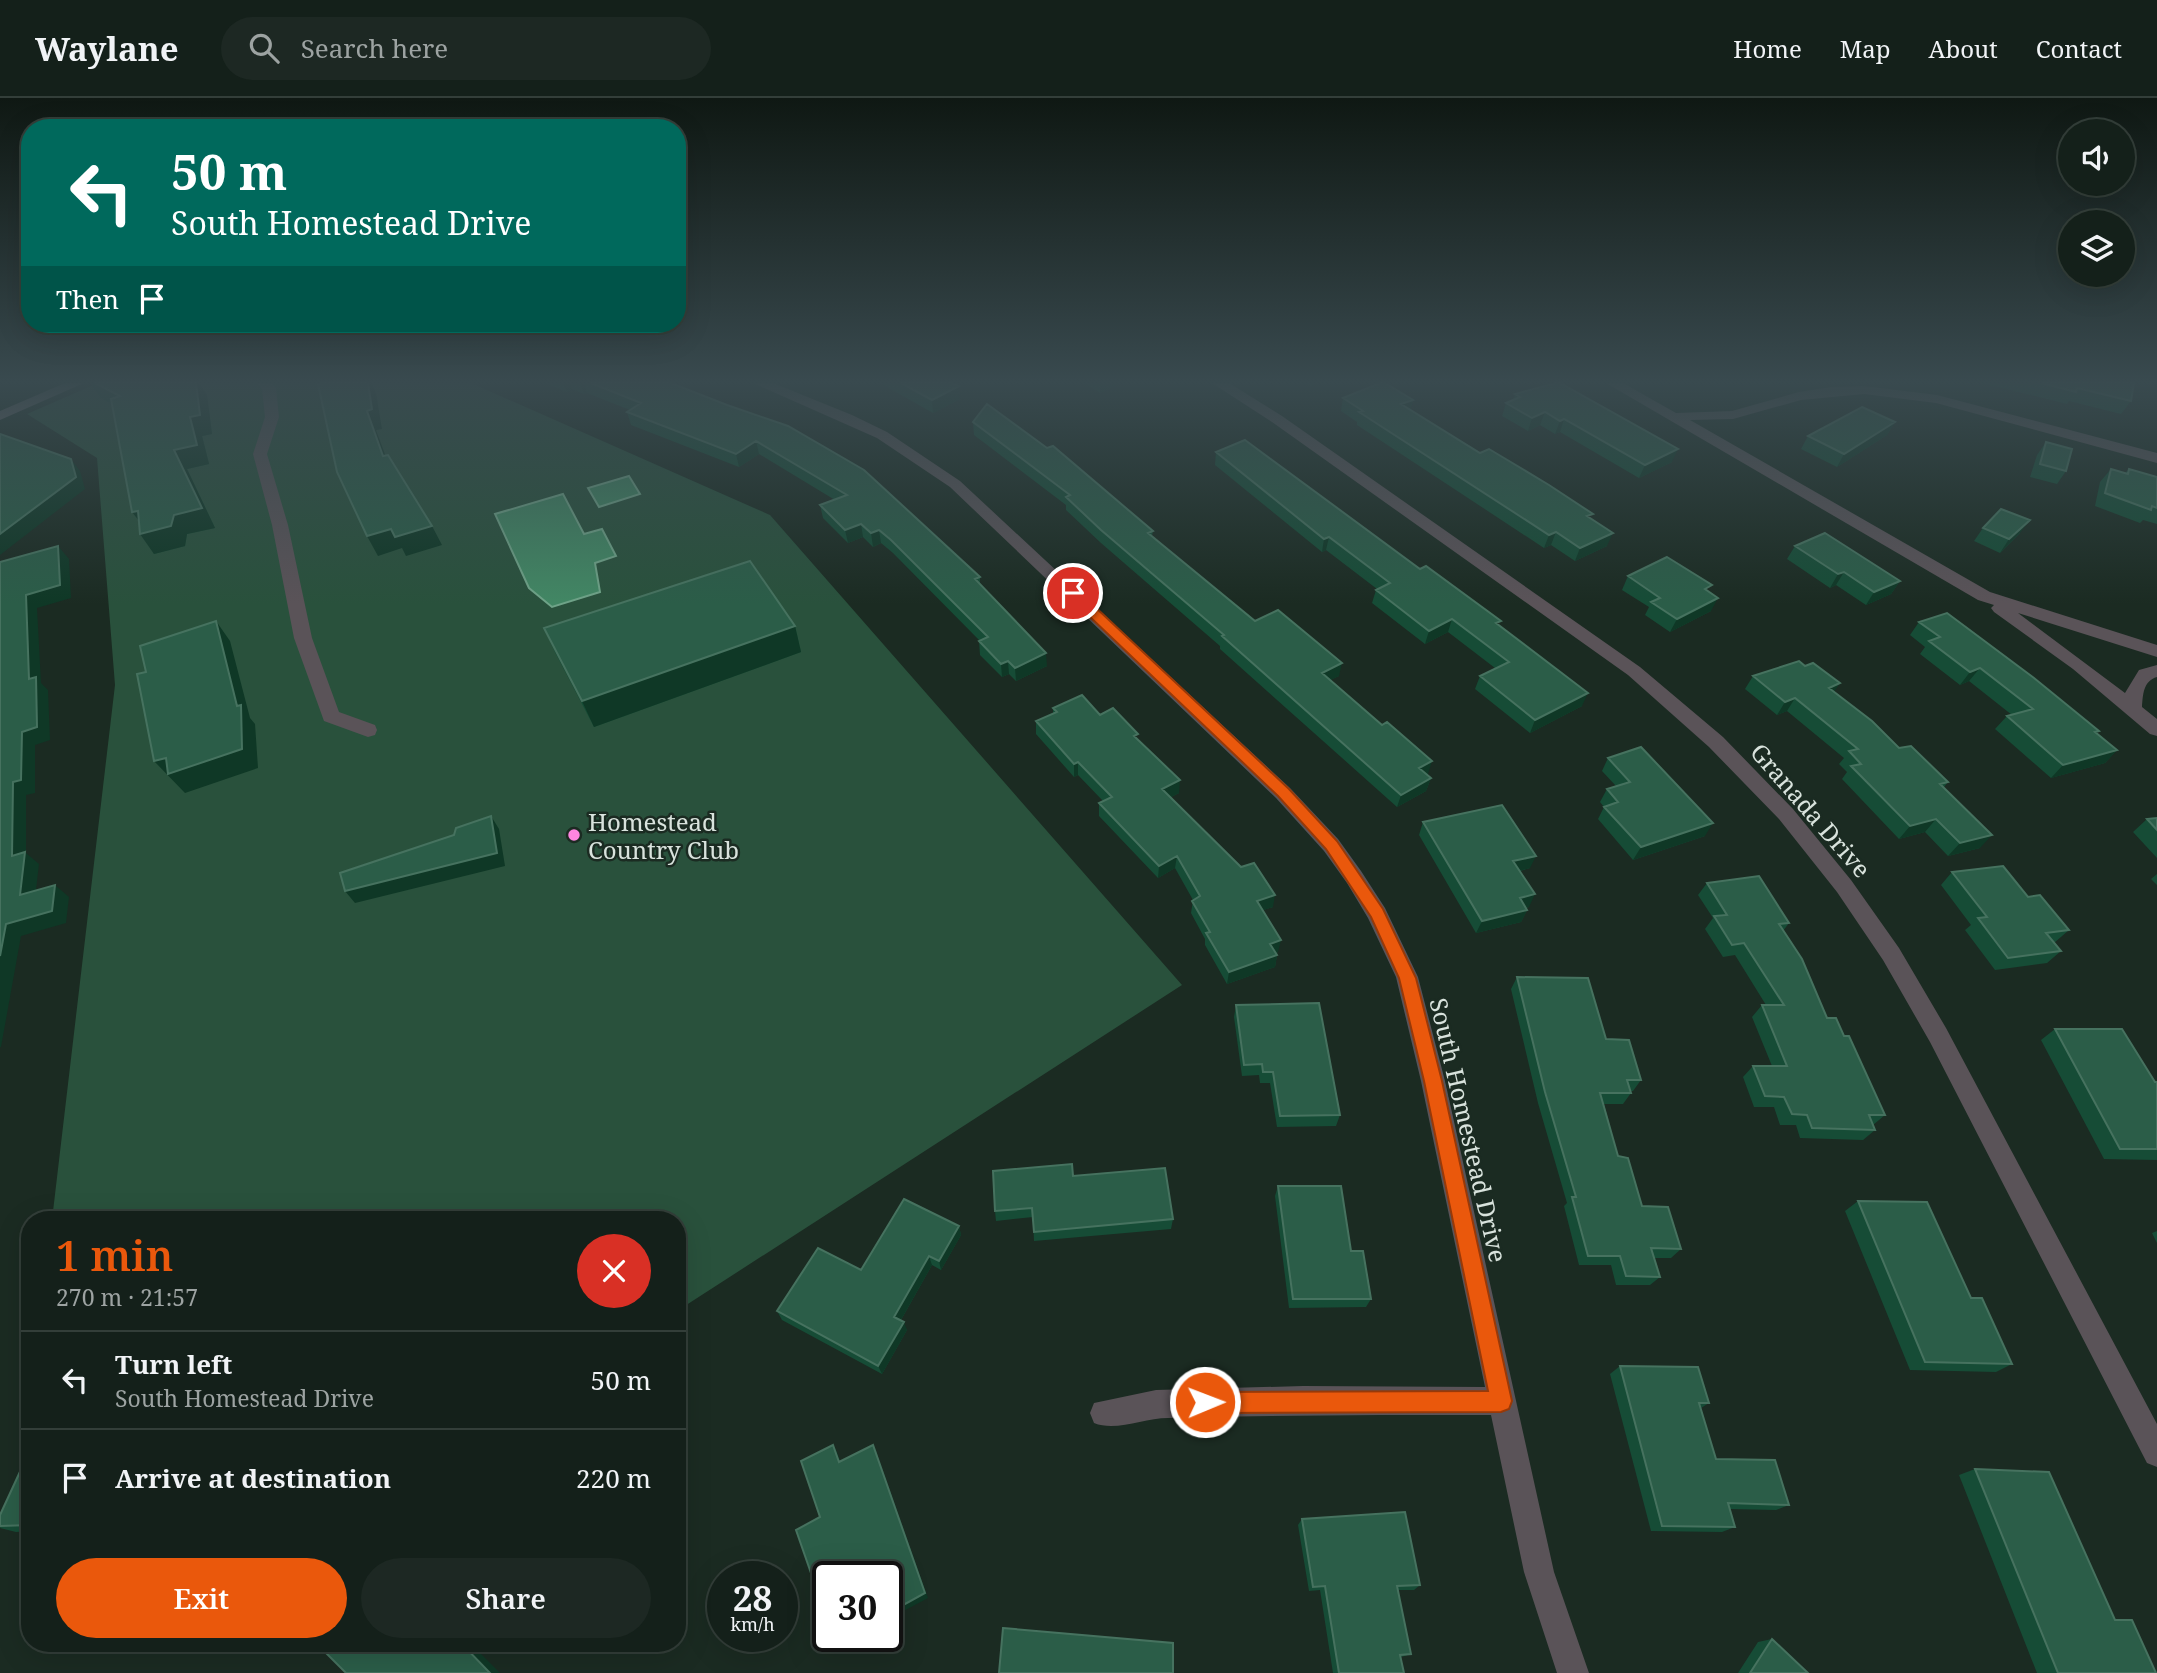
<!DOCTYPE html>
<meta charset="utf-8">
<style>
:root{--surface:#14201a;--page:#1d2823;--text:#f1f3f6;--muted:#9da3a2;--line:#333e39;--accent:#ea580c}
body{margin:0;font-family:"Noto Serif",serif;background:var(--page);color:var(--text);height:100vh;display:flex;flex-direction:column;font-size:26px;white-space:nowrap}
*{box-sizing:border-box;margin:0}
p{font-size:23px;color:var(--muted)}
.icon{flex:none;width:38px;height:38px;fill:none;stroke:currentColor;stroke-width:2;stroke-linecap:round;stroke-linejoin:round}
.map{position:relative;flex:1;overflow:hidden}
.side{position:absolute;left:21px;top:1113px;width:665px;height:441px;display:flex;flex-direction:column;background:var(--surface);border-radius:28px;box-shadow:0 7px 28px #0002,0 0 0 2px var(--line)}
.side>*{flex:none}
.banner{position:absolute;left:21px;top:21px;width:665px;height:214px;border-radius:28px;box-shadow:0 7px 28px #0002,0 0 0 2px var(--line);background:#00695c;color:#fff;overflow:hidden}
.fabs{position:absolute;left:2058px;top:21px;display:grid;gap:14px}
.fabs a{display:grid;place-items:center;width:77px;height:77px;border-radius:50%;background:var(--surface);box-shadow:0 7px 28px #0002,0 0 0 2px var(--line);font-size:35px}
.speed{position:absolute;left:707px;top:1463px;display:flex;gap:14px;font-size:35px;font-weight:700;text-align:center}
.speed>*{display:grid;place-content:center;width:91px;height:91px;border-radius:50%;background:var(--surface);box-shadow:0 7px 28px #0002,0 0 0 2px var(--line);line-height:1}
.speed small{font-size:18px;font-weight:400}
.speed .limit{border:4px solid #111;border-radius:10px;background:#fff;color:#111}
.pin{position:absolute;display:grid;place-items:center;width:60px;height:60px;color:#fff;margin:-30px;border:4px solid #fff;border-radius:50%;box-shadow:0 2px 7px #0007}
.me{position:absolute;width:77px;margin:-38px;rotate:89deg;stroke-linejoin:round;filter:drop-shadow(0 0 5px #0008)}
.turn{display:flex;align-items:center;gap:24px;height:147px;padding:0 35px;font-size:32px}
.turn .icon{width:91px;height:91px;stroke-width:2.5}
.turn b{display:block;font-size:49px;line-height:60px}
.then{display:flex;align-items:center;height:66px;padding:0 35px;background:#0003;gap:14px;font-size:26px}
.round{display:grid;place-items:center;flex:none;width:74px;height:74px;border-radius:37px;background:var(--page)}
.overview{display:flex;align-items:center;justify-content:space-between;height:119px;padding:0 35px}
h1{font-size:42px;font-weight:600;line-height:52px;color:var(--accent)}
.action{display:flex;gap:14px;margin-top:auto;padding:14px 35px}
.action a{flex:1;height:80px;border-radius:42px;background:var(--accent);color:#fff;font-size:28px;font-weight:600;line-height:80px;text-align:center}
.action a+a{background:var(--page);color:var(--text)}
ul{padding:0;list-style:none}
li{display:flex;align-items:center;gap:21px;height:98px;padding:0 35px;border-top:2px solid var(--line)}
li div{flex:1}
li b{display:block;font-size:26px}
li em{font-style:normal}
header{display:flex;align-items:center;gap:42px;box-sizing:border-box;height:98px;padding:0 35px;background:var(--surface);border-bottom:2px solid var(--line)}
header strong{font-size:33px}
nav{display:flex;gap:38px;margin-inline-start:auto;font-size:24px}
.search{width:490px;height:63px;background:var(--page);display:flex;align-items:center;gap:18px;box-sizing:border-box;padding:0 24px;border-radius:38px;color:var(--muted);font-size:26px}
.map>svg:first-child{display:block}
</style>
<header>
<strong>Waylane</strong>
<div class="search"><svg class="icon" aria-label="search" viewBox="0 0 24 24"><circle cx="10" cy="10" r="6"/><path d="M15 15l6 6"/></svg>Search here</div>
<nav><a>Home</a><a>Map</a><a>About</a><a>Contact</a></nav>
</header>
<div class="map">
<svg width="2157" height="1575" viewBox="0 0 2157 1575">
<rect width="100%" height="100%" fill="#1b2b22"/>
<!-- green -->
<path fill="#29513c" d="M98,285H471L770,417L1182,887L677,1213V1122H52L115,587L97,360L27,316Z"/>
<!-- water -->
<path fill="#428764" stroke="#6fa388" stroke-width="2" d="M629,378L640,396L599,409L588,390Z
M563,396L584,436L602,431L616,458L595,465L600,494L552,509L529,490L495,416Z"/>
<g fill="none" stroke-linecap="round" stroke-linejoin="round">
<!-- minor -->
<path fill="#5a5358" fill-rule="evenodd" d="M257,285H272L276,290L279,319L267,356L288,427L312,540L339,614L375,627L377,632L375,637L368,639L324,623L294,540L272,427L253,356L265,319L262,291Z
M753,285H773L852,317L887,334L960,383L1290,690L1338,741L1361,773L1385,810L1418,879L1445,983L1554,1474L1589,1575H1557L1524,1474L1491,1317C1383,1317 1276,1317 1168,1320C1144,1320 1116,1334 1094,1325L1090,1315L1094,1305L1156,1292L1303,1288L1485,1289L1421,983L1396,879L1368,820L1347,785L1324,753L1276,700L950,389L877,340Z
M1212,285H1229L1282,318L1640,569L1723,639L1793,711L1851,782L1899,850L1946,930L2157,1326V1369L2147,1365L1930,944L1883,862L1837,794L1779,721L1709,649L1628,577L1272,324Z
M1606,285H1623L1676,315L1732,313L1799,294L1831,289L1864,288L1937,297L2157,355V365L1936,305L1864,296L1801,302L1733,321L1690,322L1990,494L2157,547V559L2018,515L2125,595L2139,572L2157,567V579C2143,583 2143,597 2142,609L2157,621V638L2150,636L2073,571L1994,514L1991,510L1994,507L1978,502Z"/>
<!-- secondary -->
<path fill="#776c74" fill-rule="evenodd" d="M65,285H84L0,322V313Z"/>
</g>
<!-- wall -->
<path fill="#164c36" d="M90,285H199L207,297L212,336L202,338L209,366L187,371L215,430L187,436L185,448L154,456L138,422L112,306L101,300Z
M545,285H671L980,479V487L1047,568L1016,583L1009,576L1002,579L980,557L979,543H980L893,455L881,445L873,449L863,439L848,445L823,420L820,407L835,402L759,356L739,369L631,327L627,314L630,312L587,295L584,296L572,291L567,294Z
M880,285H952L960,301L933,315Z
M1084,285H1120L1100,295Z
M1301,285H1314L1312,288Z
M1982,285H2134L2131,303L2121,316L2069,303L2067,306Z
M1515,296L1672,364L1639,380L1560,334L1555,336L1540,327L1528,333L1502,318L1506,305L1513,302Z
M1343,300L1413,302L1410,312L1591,421L1607,448L1575,463L1551,447L1544,450L1357,327V324L1341,313Z
M973,324L1153,433L1152,438L1255,523L1339,578L1330,582L1428,676H1427L1431,680L1426,693L1397,709L1220,551V548L1101,445L1066,412V407L974,337Z
M1895,324L1887,337L1837,369L1801,351L1808,338Z
M2046,344L2066,373L2057,386L2030,379L2037,357Z
M1216,354L1420,471L1499,528L1582,608L1530,635L1475,591L1480,578L1495,570L1448,534L1425,546L1372,505L1376,492L1377,491L1326,452L1322,454L1215,367Z
M2111,371L2125,375L2129,371L2157,379V426L2143,422L2140,425L2095,408L2100,384Z
M1983,430L2020,435L2000,455L1974,443Z
M1795,448L1900,483L1891,496L1866,507L1836,487L1830,490L1787,461Z
M1628,478L1709,494L1711,513L1670,534L1645,517L1649,509L1622,492Z
M1919,524L2099,633L2097,635L2117,652L2105,665L2051,680L1995,631L2007,618L2012,617L1969,583L1960,587L1920,556L1925,549L1910,537Z
M795,528L801,554L594,629L556,556L544,530Z
M1805,568L1840,585L1834,593L1899,650L1948,684L1944,689L1980,750L1948,758L1925,734L1899,741L1842,681L1847,674L1839,666L1844,660L1787,613L1777,617L1745,591L1753,578Z
M1053,610L1100,617L1137,641L1179,695L1171,699L1273,809L1263,812L1278,854L1276,855L1277,857L1275,869L1227,886L1205,847V841L1191,815L1193,802L1175,770L1158,780L1099,718V705L1103,703L1078,677L1074,679L1036,636V623L1053,616Z
M1608,660L1705,738L1633,762L1598,721L1604,709L1600,704L1607,691L1616,688L1602,673Z
M2157,720V760L2133,734L2147,721Z
M1423,724L1530,770L1520,773L1529,809L1526,810L1527,812L1521,824L1476,835L1419,737Z
M1952,774L2028,799L2069,832L2054,845L2061,853L2047,865L1995,872L1965,832L1971,827L1941,787Z
M2157,776V787L2151,781Z
M1707,785L1789,825L1783,833L1827,920L1844,938L1885,1017L1873,1027L1875,1032L1863,1042L1800,1040L1796,1027H1780L1774,1009H1754L1743,979L1753,968H1772L1752,919L1762,907H1766L1735,857L1723,859L1705,831L1713,820L1698,797Z
M1517,879L1606,941L1641,982L1633,993H1631V995L1623,1006H1604L1618,1058L1642,1108L1681,1151L1671,1160H1654L1660,1179L1650,1187H1616L1611,1167H1579L1564,1108L1567,1105L1538,1005L1511,891Z
M1236,907L1340,1017L1336,1028L1277,1029L1270,985H1260L1259,977L1242,978L1234,919Z
M2055,931L2155,984H2157V1062L2104,1061L2041,942Z
M1073,1078L1173,1121L1171,1131L1034,1143L1033,1119L996,1123L995,1113Z
M1278,1088L1351,1153L1371,1201L1366,1209L1289,1210L1275,1098Z
M1858,1103L1971,1200L2012,1266L1996,1274L1910,1272L1845,1113Z
M959,1128L961,1137L941,1172L932,1167L901,1222L907,1232L882,1276L782,1222L777,1213Z
M2157,1133V1145L2152,1135Z
M1620,1268L1709,1305L1701,1310L1716,1361L1789,1407L1776,1412L1730,1411L1735,1429L1722,1434L1651,1433L1610,1276Z
M30,1352V1433L16,1434L0,1430Z
M1975,1371L2115,1522L2156,1575H2037L1959,1377Z
M1302,1421L1420,1487L1414,1492H1397L1411,1556L1401,1559L1404,1575H1333L1320,1492L1309,1493L1298,1427Z
M1772,1541L1808,1575H1738L1758,1544Z"/>
<!-- shaded-wall -->
<path fill="#0f3826" d="M196,285H199L207,297L212,336L202,338L209,366L187,371L215,430L187,436L185,448L154,456L140,436L174,352L190,319Z
M359,285H372V286L376,295L382,331L376,332L393,378L383,358L367,313Z
M563,285H570L572,291L567,294Z
M580,285H584L587,295L584,296Z
M1100,285H1120L1100,295Z
M959,288L960,301L933,315L932,302Z
M1413,302L1409,315L1401,306Z
M1545,314L1540,327L1528,333L1532,320Z
M1564,321L1560,334L1555,336L1560,323Z
M1895,324L1887,337L1837,369L1844,356Z
M756,343L759,356L739,369L736,356Z
M1678,351L1672,364L1639,380L1645,367Z
M71,361L80,373L85,391L0,457V436Z
M138,413L147,433L132,414Z
M2030,422L2020,435L2000,455L2009,441Z
M861,426L863,439L848,445L845,432Z
M432,428L442,447L406,458L402,450L378,458L367,438L391,431Z
M879,432L881,445L873,449L871,435Z
M1556,434L1551,447L1544,450L1549,437Z
M1613,435L1607,448L1575,463L1580,450Z
M1329,439L1326,452L1322,454L1324,441Z
M58,448L69,461L71,500L37,510L41,585L48,592L50,642L35,647V695L26,697V755L39,766L34,809L20,797L12,758L13,684L22,634L29,581L26,497Z
M1844,474L1836,487L1830,490L1838,476Z
M1900,483L1891,496L1866,507L1874,494Z
M1718,500L1711,513L1670,534L1677,521Z
M1452,521L1448,534L1425,546L1429,533Z
M216,523L230,543L250,620L255,626L258,670L185,695L154,663L237,608Z
M795,528L801,554L594,629L582,603Z
M1046,555L1047,568L1016,583L1015,570Z
M1008,563L1009,576L1002,579L1001,566Z
M1342,565L1339,578L1319,588L1322,575Z
M1980,570L1969,583L1960,587L1970,574Z
M1840,585L1831,598L1829,590Z
M1588,595L1582,608L1530,635L1535,622Z
M1795,600L1787,613L1777,617L1785,604Z
M2117,652L2105,665L2051,680L2063,667Z
M1432,663L1428,676L1415,683L1419,670Z
M1078,664V677L1074,679V666Z
M1431,680L1426,693L1397,709L1401,697Z
M1180,682L1179,695L1161,704L1162,691Z
M491,718L499,731L505,768L355,805L345,793Z
M1936,721L1925,734L1899,741L1910,728Z
M1713,725L1705,738L1633,762L1641,749Z
M1992,737L1980,750L1948,758L1960,745Z
M1177,758L1175,770L1158,780L1159,768Z
M1536,758L1530,770L1508,776L1513,763Z
M55,787L69,799L66,825L21,838L1,949H0V858L6,826Z
M1535,796L1529,809L1514,812L1520,800Z
M1275,797L1273,809L1255,815L1257,803Z
M1527,812L1521,824L1476,835L1482,823Z
M1281,842L1278,854L1268,858L1270,846Z
M1277,857L1275,869L1227,886L1229,874Z
M959,1128L961,1137L941,1172L939,1163Z
M929,1158L932,1167L898,1227L894,1219Z
M904,1224L907,1232L882,1276L878,1268Z
M833,1347L837,1354L843,1371L839,1364Z
M873,1347L876,1353L928,1500L887,1522Z
M461,1545H476L474,1549L500,1575H490Z"/>
<!-- building -->
<path fill="#2b5d48" stroke="#46725f" stroke-width="2" d="M95,285H196L200,317L190,319L197,347L174,352L202,410L174,417L171,428L140,436L138,413L132,414L111,301L120,298Z
M323,285H368L372,311L367,313L383,358L388,357L432,428L395,439L391,431L367,438L337,374L318,286Z
M591,285H671L727,307L788,328L864,372L980,479L975,481L1046,555L1015,570L1008,563L1001,566L979,543L988,539L891,442L879,432L871,435L861,426L845,432L820,407L847,397L756,343L736,356L627,314L641,305Z
M901,285H952L959,288L932,302Z
M1380,285H1385L1413,302L1401,306L1480,355L1489,351L1549,387L1593,416L1587,418L1613,435L1580,450L1556,434L1549,437L1359,314L1363,313L1343,300Z
M1556,285H1560L1678,351L1645,367L1564,321L1560,323L1545,314L1532,320L1506,305L1520,299L1515,296Z
M2041,285H2134L2131,303L2077,290L2076,294Z
M987,306L1047,350L1053,348L1153,433L1148,435L1255,523L1278,512L1342,565L1322,575L1382,627L1387,624L1432,663L1419,670L1431,680L1401,697L1222,538L1224,537L1101,432L1066,399L1070,397L973,324Z
M1862,309L1895,324L1844,356L1808,338Z
M0,336L71,361L76,379L0,436Z
M1245,342L1420,471L1426,468L1501,523L1496,525L1588,595L1535,622L1480,578L1509,564L1452,521L1429,533L1376,492L1390,485L1329,439L1324,441L1216,354Z
M2046,344L2072,351L2066,373L2040,366Z
M2111,371L2128,376L2129,371L2157,379V410L2152,408L2151,412L2105,395Z
M2001,411L2030,422L2009,441L1983,430Z
M1825,435L1900,483L1874,494L1844,474L1838,476L1795,448Z
M58,448L60,487L26,497L29,581L36,579L37,629L22,634L21,682L13,684L12,758L25,754L20,797L55,787L52,813L6,826L0,858V464Z
M1667,459L1712,487L1705,491L1718,500L1677,521L1651,504L1660,500L1628,478Z
M750,463L795,528L582,603L544,530Z
M1947,515L2034,580L2099,633L2095,634L2117,652L2063,667L2007,618L2033,611L1980,570L1970,574L1929,543L1940,539L1919,524Z
M216,523L237,608L241,607L242,651L168,676L166,660L154,663L137,576L146,574L140,548Z
M1799,563L1805,568L1813,565L1840,585L1829,590L1872,623L1899,650L1911,648L1948,684L1940,686L1992,737L1960,745L1936,721L1910,728L1851,668L1861,666L1849,653L1858,651L1795,600L1785,604L1753,578Z
M1082,597L1100,617L1113,610L1138,636L1134,638L1180,682L1162,691L1241,769L1254,765L1275,797L1257,803L1281,842L1270,846L1277,857L1229,874L1206,835L1210,834L1192,803L1200,798L1177,758L1159,768L1099,705L1112,699L1078,664L1074,666L1036,623L1057,614L1053,610Z
M1641,649L1713,725L1641,749L1604,709L1618,704L1607,691L1630,684L1608,660Z
M1502,707L1536,758L1513,763L1535,796L1520,800L1527,812L1482,823L1423,724Z
M491,718L497,755L345,793L340,775L454,737L456,730Z
M2157,720V732L2147,721Z
M2003,768L2028,799L2040,797L2069,832L2046,835L2061,853L2008,860L1978,820L1987,819L1952,774Z
M1759,778L1789,825L1779,826L1802,861L1827,920H1836L1844,938H1849L1885,1017H1869L1875,1032L1812,1030L1807,1017L1792,1016L1784,999L1765,998L1753,968H1787L1762,907H1784L1744,845L1732,847L1714,818L1727,817L1707,785Z
M1517,879L1588,880L1606,941L1629,942L1641,982H1627L1631,995H1600L1618,1058L1628,1060L1642,1108L1668,1109L1681,1151L1651,1150L1660,1179L1626,1178L1620,1158H1588L1572,1099H1576L1545,994Z
M1319,905L1340,1017L1280,1018L1273,974H1263L1262,966L1244,967L1236,907Z
M2055,931H2122L2155,984H2157V1051H2120Z
M1072,1066L1073,1078L1165,1070L1173,1121L1034,1134L1032,1110L995,1113L993,1073Z
M1278,1088H1341L1351,1153H1363L1371,1201H1293Z
M904,1101L959,1128L939,1163L929,1158L894,1219L904,1224L878,1268L777,1213L818,1150L861,1172Z
M1858,1103L1927,1104L1971,1200H1982L2012,1266L1925,1264Z
M1620,1268L1698,1269L1709,1305H1699L1716,1361L1775,1362L1789,1407L1728,1405L1735,1429L1662,1428Z
M833,1347L839,1364L873,1347L925,1495L887,1516V1479H828V1524L796,1432L820,1419L801,1363Z
M30,1352V1427L0,1428V1417Z
M1975,1371L2049,1374L2115,1522H2132L2156,1575H2058Z
M1405,1414L1420,1487L1397,1488L1411,1556L1400,1557L1404,1575H1339L1325,1488L1313,1489L1302,1421Z
M1003,1530L1173,1545V1575H999Z
M1772,1541L1808,1575H1750Z
M316,1545H461L490,1575H346Z"/>
<!-- sky -->
<linearGradient id="sky" x2="0" y2="1"><stop stop-color="#0f1813"/><stop offset="0.56" stop-color="#394a4f"/><stop offset="1" stop-color="#394a4f" stop-opacity="0"/></linearGradient>
<rect width="2157" height="506" fill="url(#sky)"/>
<!-- route -->
<path fill="#ea580c" stroke="#983908" stroke-width="2" d="M1073,491L1077,492L1289,691L1337,743L1383,811L1416,880L1442,983L1512,1303L1509,1311L1501,1314L1205,1315L1197,1312L1194,1304L1197,1297L1205,1294L1488,1293L1424,983L1399,880L1371,819L1326,751L1278,698L1068,498L1066,495Z"/>
<!-- markers -->
<circle fill="#fe86e0" stroke="#1b2b22" stroke-width="2.5" cx="574" cy="737" r="7"/>
<g text-anchor="middle" dominant-baseline="central" stroke-width="5" stroke-linejoin="round" paint-order="stroke">
<!-- street labels -->
<g font-size="24" fill="#d9e3dd" stroke="#1b2b22">
<text transform="translate(1811 712) rotate(49)">Granada Drive</text>
<text transform="translate(1469 1032) rotate(77)">South Homestead Drive</text>
</g>
<!-- poi labels -->
<g font-size="24" fill="#d9e3dd" stroke="#1b2b22" text-anchor="start">
<text x="588" y="723">Homestead<tspan x="588" dy="28">Country Club</tspan></text>
</g>
</g>
</svg>
<div class="fabs">
<a><svg class="icon" aria-label="sound" viewBox="0 0 24 24"><path d="M4 9h4l5-4v14l-5-4H4zM17 9q2 3 0 6"/></svg></a>
<a><svg class="icon" aria-label="layers" viewBox="0 0 24 24"><path d="M12 4l9 5-9 5-9-5zM3 14l9 5 9-5"/></svg></a>
</div>
<div class="speed"><div>28<small>km/h</small></div><div class="limit">30</div></div>
<div class="pin" style="left:1073px;top:495px;background:#d93025"><svg class="icon" aria-label="arrive" viewBox="0 0 24 24"><path d="M6 21V4h12l-3 4 3 4H6"/></svg></div>
<svg class="me" style="left:1205px;top:1304px" viewBox="-20 -20 40 40"><circle r="17" fill="#ea580c" stroke="#fff" stroke-width="3"/><path d="M0-11L8 9 0 5-8 9z" fill="#fff"/></svg>
<div class="banner">
<div class="turn"><svg class="icon" aria-label="left" viewBox="0 0 24 24"><path d="M17 20v-9H6M10 6l-5 5 5 5"/></svg><div><b>50 m</b>South Homestead Drive</div></div>
<div class="then">Then<svg class="icon" aria-label="arrive" viewBox="0 0 24 24"><path d="M6 21V4h12l-3 4 3 4H6"/></svg></div>
</div>
<section class="side">
<div class="overview"><div><h1>1 min</h1><p>270 m · 21:57</p></div><a class="round" style="background:#d93025;color:#fff"><svg class="icon" aria-label="close" viewBox="0 0 24 24"><path d="M6 6l12 12M18 6L6 18"/></svg></a></div>
<ul>
<li><svg class="icon" aria-label="left" viewBox="0 0 24 24"><path d="M17 20v-9H6M10 6l-5 5 5 5"/></svg><div><b>Turn left</b><p>South Homestead Drive</p></div><em>50 m</em></li>
<li><svg class="icon" aria-label="arrive" viewBox="0 0 24 24"><path d="M6 21V4h12l-3 4 3 4H6"/></svg><div><b>Arrive at destination</b></div><em>220 m</em></li>
</ul>
<div class="action"><a>Exit</a><a>Share</a></div>
</section>
</div>
